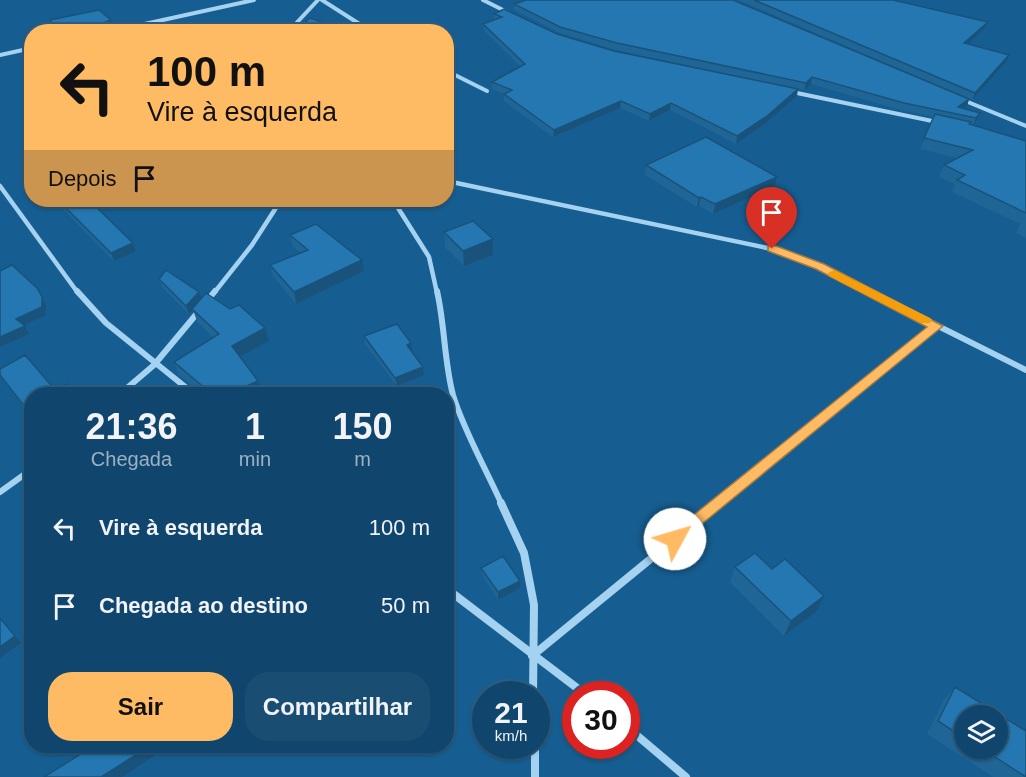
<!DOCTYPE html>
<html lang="pt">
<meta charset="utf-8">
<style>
:root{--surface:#10466d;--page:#194d72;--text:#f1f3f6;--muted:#9cb1c2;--line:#305e80;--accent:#ffbb63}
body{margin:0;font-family:Helvetica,sans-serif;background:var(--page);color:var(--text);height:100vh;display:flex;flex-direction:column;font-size:22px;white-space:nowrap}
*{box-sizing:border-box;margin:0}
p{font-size:20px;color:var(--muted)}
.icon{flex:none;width:33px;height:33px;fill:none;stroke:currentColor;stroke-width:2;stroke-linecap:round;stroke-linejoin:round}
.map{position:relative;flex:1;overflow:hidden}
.details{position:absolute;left:24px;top:387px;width:430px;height:366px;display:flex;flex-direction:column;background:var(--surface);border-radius:24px;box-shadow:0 2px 4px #0004,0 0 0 2px var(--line)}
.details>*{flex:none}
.hud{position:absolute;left:24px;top:24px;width:430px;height:183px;border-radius:24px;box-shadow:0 2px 4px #0004,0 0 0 2px var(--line);background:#ffbb63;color:#111;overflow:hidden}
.buttons{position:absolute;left:954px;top:705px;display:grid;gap:12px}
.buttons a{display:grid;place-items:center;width:54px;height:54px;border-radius:50%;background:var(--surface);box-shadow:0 2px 4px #0004,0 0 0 2px var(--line);font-size:30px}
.speed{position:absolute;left:472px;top:681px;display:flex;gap:12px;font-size:30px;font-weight:700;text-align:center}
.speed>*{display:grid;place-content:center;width:78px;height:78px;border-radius:50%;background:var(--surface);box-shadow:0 2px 4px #0004,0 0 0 2px var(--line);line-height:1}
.speed small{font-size:15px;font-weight:400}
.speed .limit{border:9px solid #d22;background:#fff;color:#111}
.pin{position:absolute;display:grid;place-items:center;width:51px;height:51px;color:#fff;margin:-62px -26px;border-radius:50% 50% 50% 0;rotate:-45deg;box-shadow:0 0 6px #0007}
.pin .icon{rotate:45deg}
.me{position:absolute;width:66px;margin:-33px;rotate:51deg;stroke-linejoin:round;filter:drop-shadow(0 0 4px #0008)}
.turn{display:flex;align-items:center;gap:21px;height:126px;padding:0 24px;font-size:27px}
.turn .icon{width:78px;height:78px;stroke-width:2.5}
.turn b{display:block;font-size:42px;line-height:51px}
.then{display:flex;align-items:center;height:57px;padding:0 24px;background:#0003;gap:12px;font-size:22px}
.eta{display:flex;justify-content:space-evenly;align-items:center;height:102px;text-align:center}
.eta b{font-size:36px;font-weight:700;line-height:42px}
.cta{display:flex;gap:12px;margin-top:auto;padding:12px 24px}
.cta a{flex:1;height:69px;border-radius:24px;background:var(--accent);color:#111;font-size:24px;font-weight:700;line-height:69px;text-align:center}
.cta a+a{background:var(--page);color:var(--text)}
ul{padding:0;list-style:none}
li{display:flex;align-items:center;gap:18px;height:78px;padding:0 24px}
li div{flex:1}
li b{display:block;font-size:22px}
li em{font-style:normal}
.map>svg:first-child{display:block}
</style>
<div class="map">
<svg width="1026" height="777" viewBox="0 0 1026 777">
<rect width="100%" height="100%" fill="#165e91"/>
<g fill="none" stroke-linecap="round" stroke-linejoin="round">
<!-- street-far3 -->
<path stroke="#a4d2f0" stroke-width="4" d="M322,0L372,32
M483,0L509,13
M108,32L254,0
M288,32L318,0
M0,55L32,48
M447,71L487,91
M792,92L937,122
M963,100L1026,126"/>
<!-- street-far2 -->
<path stroke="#a4d2f0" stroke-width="4.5" d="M447,181L772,249L820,267L871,293
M0,186L78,293
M393,200L429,257L437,293
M214,293L252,245L281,200"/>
<!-- street-far1 -->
<path stroke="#a4d2f0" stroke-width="6" d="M77,291L106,323L194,394
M437,291C445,326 444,361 453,395C463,429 487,471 502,505
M868,291L1026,370
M207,301L215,291
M120,394L154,365L199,311
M0,492L32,469
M717,505L936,326"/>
<!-- street -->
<path stroke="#a4d2f0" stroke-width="8" d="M501,503L524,553L534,605L533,694
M447,589L585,694
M532,656L719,503
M627,727L686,777
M535,746V777"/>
</g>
<!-- wall -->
<path fill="#1f6697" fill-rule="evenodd" d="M738,0H893L988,22L985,28L968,44L1009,55L1007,61L972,100Z
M514,4L969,99L967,106L963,108L980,113L977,120L973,125L1026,141V238L1016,233L1020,224L952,192L955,184L939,177L944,165L957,158L920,149L934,117L901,110L811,84L804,90L616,50L560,33L514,10Z
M494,14L557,34L614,51L797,96L766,123L736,144L670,110L649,121L620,108L553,137L504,101V94L492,89V82L521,67L484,30L483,24L494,20Z
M646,165L775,186L713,214L699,206L697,207L645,175Z
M54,200H89L133,243L136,251L114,261Z
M444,232L493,239V255L464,266L445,247Z
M290,235L364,271L296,304L273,276L270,265L301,253L293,247Z
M159,279L199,292L201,299L230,309L265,328L269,341L240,356L262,394H202L179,375L174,362L214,338L197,321L193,310L189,314L162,287Z
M364,336L412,351H411L423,367L424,375L397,386L365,344Z
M0,369L56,391L32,394V418L4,382L0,376Z
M735,567L772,569L824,596L817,611L784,636L730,582Z
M481,568L520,581V588L498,600L482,575Z
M955,687L1026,777H993L927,734L943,701ZM964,716L998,748H964Z"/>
<!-- shaded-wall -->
<path fill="#19537b" d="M111,20L113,27L105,29L102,28L103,23Z
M988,22L985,28L962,50L964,43Z
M1009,55L1007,61L972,100L975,93Z
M812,77L811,84L804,90L806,83Z
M798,89L797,96L766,123L736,144L737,136Z
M969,99L967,106L955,114L958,107Z
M621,101L620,108L553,137L554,130Z
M671,103L670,110L649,121L650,114Z
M980,113L977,120L973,125L976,118Z
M777,177L775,186L713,214L715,204Z
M701,197L699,206L697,207L699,198Z
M493,239V255L464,266L463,251Z
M133,243L136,251L114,261L111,253Z
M362,260L364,271L296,304L294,292Z
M199,292L202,300L189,314L186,306Z
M42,297L46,305V315L20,327L16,319Z
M25,326L29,334L0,347V337Z
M265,328L269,341L236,359L232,346Z
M411,343L412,351L408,353L407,345Z
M423,367L424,375L397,386L395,378Z
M258,381L262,394H228Z
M453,512L454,520L447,523V515Z
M520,581V588L498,600V592Z
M824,596L817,611L784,636L791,621Z
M15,636L21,643L0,658V647Z
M150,746H157L160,752L122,777H101Z"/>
<!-- building -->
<path fill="#2477b0" stroke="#19537b" stroke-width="1.5" d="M526,0H733L969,99L958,107L980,113L976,118L904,103L812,77L806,83L617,43L560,27L514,4Z
M754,0H893L988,22L964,43L1009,55L975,93Z
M504,9L557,34L614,51L798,89L767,116L737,136L671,103L650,114L621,101L554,130L504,94L512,90L492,82L525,64L483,24L502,17L494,14Z
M99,10L111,20L103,23L102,28L116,27L119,32H56L50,20Z
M310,18L351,32H295Z
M181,23L193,32H146Z
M935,114L971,122L969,124L1026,141V213L957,180L965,175L944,165L973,150L924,138Z
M706,137L777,177L715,204L701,197L699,198L646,165Z
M58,200H89L133,243L111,253Z
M473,221L493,239L463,251L444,232Z
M316,224L362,260L294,292L270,265L308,250L290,235Z
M12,265L37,288L42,297V307L16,319L25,326L0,337V271Z
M166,270L199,292L186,306L159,279Z
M206,293L230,309L239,305L265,328L232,346L258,381L228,394H212L174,362L219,334L192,309Z
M397,324L411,343L407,345L423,367L395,378L364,336Z
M25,355L56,391L67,384L81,394H32V416L0,375V369Z
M447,504L453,512L447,515Z
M755,553L772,569L785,559L824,596L791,621L735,567Z
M503,556L520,581L498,592L481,568Z
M0,618L15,636L0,647Z
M955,687L1026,731V777L981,748H998V716H964V738L938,721Z
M92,746H150L101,777H44L92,747Z"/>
<!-- route -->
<path fill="#ffbb63" stroke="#a67a40" stroke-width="1.5" d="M768,246H776L824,264L943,326L675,546L670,544L667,539L670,534L927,327L816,269L768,251Z"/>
<!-- slow -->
<path fill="#f59e0b" d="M834,270L930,318L932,320L930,323H921L829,276L828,273Z"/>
</svg>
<div class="buttons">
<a><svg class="icon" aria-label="layers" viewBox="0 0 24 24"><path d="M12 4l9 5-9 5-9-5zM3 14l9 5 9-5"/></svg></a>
</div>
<div class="speed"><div>21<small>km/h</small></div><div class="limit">30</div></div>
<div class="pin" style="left:772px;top:249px;background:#d93025"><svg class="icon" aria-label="arrive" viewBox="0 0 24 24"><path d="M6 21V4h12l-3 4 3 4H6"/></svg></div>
<svg class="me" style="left:675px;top:539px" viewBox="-20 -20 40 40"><circle r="19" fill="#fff"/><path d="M0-13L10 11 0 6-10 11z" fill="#ffbb63"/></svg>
<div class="hud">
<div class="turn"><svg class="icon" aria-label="left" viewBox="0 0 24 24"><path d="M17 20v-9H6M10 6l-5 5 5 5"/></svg><div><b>100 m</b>Vire à esquerda</div></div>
<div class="then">Depois<svg class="icon" aria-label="arrive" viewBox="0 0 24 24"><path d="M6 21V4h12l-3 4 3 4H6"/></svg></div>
</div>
<section class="details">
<div class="eta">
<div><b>21:36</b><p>Chegada</p></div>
<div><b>1</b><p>min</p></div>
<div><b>150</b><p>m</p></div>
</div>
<ul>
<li><svg class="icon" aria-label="left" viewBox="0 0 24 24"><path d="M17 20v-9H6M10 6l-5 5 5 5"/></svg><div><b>Vire à esquerda</b></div><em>100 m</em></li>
<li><svg class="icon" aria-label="arrive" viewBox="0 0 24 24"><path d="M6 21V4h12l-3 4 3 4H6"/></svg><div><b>Chegada ao destino</b></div><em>50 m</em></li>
</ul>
<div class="cta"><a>Sair</a><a>Compartilhar</a></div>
</section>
</div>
